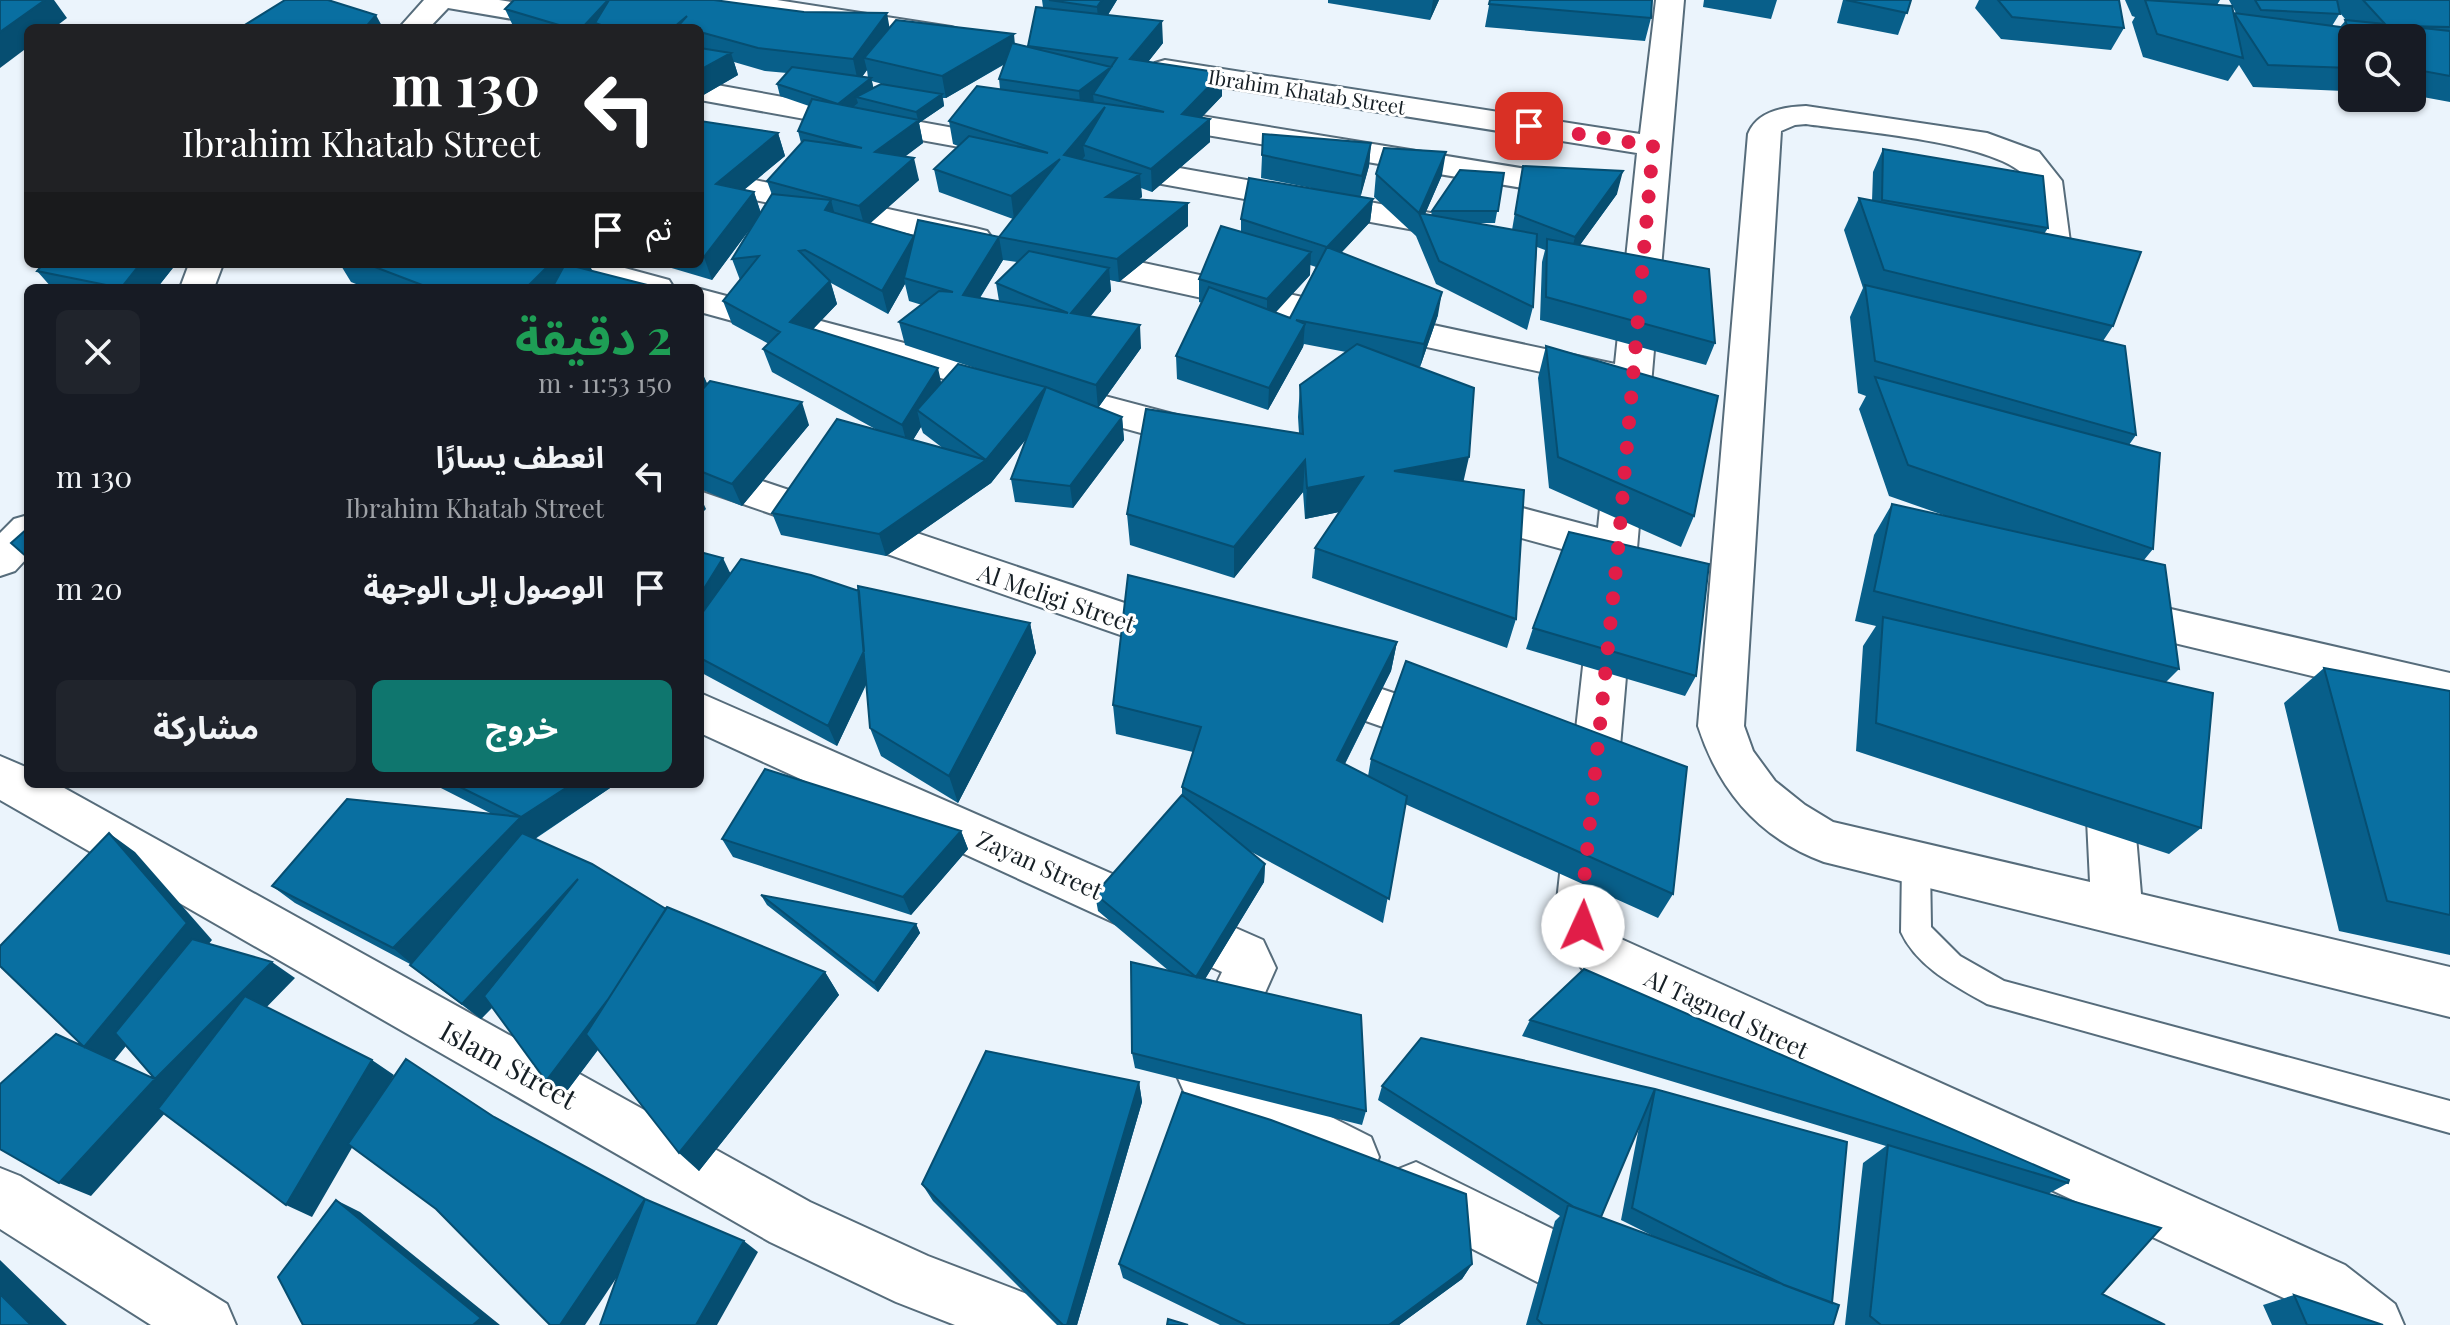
<!DOCTYPE html>
<html lang="ar">
<meta charset="utf-8">
<style>
:root{--surface:#171b24;--page:#20242c;--text:#f1f3f6;--muted:#9ea1a6;--accent:#0f766e}
body{margin:0;font-family:"Playfair Display","Noto Sans Arabic",serif;background:var(--page);color:var(--text);direction:rtl;height:100vh;display:flex;flex-direction:column;font-size:30px;white-space:nowrap}
*{box-sizing:border-box;margin:0}
p{font-size:26px;color:var(--muted)}
.icon{flex:none;width:44px;height:44px;fill:none;stroke:currentColor;stroke-width:2;stroke-linecap:round;stroke-linejoin:round}
.map{position:relative;flex:1;overflow:hidden;direction:ltr}
.panel{position:absolute;left:24px;top:284px;width:680px;height:504px;display:flex;flex-direction:column;background:var(--surface);border-radius:12px;box-shadow:0 2px 6px #0004;direction:rtl}
.panel>*{flex:none}
.guide{position:absolute;left:24px;top:24px;width:680px;height:244px;border-radius:12px;box-shadow:0 2px 6px #0004;direction:rtl;background:#202124;color:#fff;overflow:hidden}
.controls{position:absolute;left:2338px;top:24px;display:grid;gap:16px}
.controls a{display:grid;place-items:center;width:88px;height:88px;border-radius:12px;background:var(--surface);box-shadow:0 2px 6px #0004;font-size:40px}
.pin{position:absolute;display:grid;place-items:center;width:68px;height:68px;color:#fff;margin:-34px;border-radius:16px;box-shadow:0 4px 12px #0006}
.me{position:absolute;width:88px;margin:-44px;rotate:2deg;stroke-linejoin:round;filter:drop-shadow(0 0 6px #0008)}
.turn{display:flex;align-items:center;gap:28px;height:168px;padding:0 32px;font-size:36px}
.turn .icon{width:104px;height:104px;stroke-width:2.5}
.turn b{display:block;font-size:56px;line-height:68px}
.then{display:flex;align-items:center;height:76px;padding:0 32px;background:#0003;gap:16px;font-size:30px}
.round{display:grid;place-items:center;flex:none;width:84px;height:84px;border-radius:12px;background:var(--page)}
.head{display:flex;align-items:center;justify-content:space-between;height:136px;padding:0 32px}
h1{font-size:48px;font-weight:700;line-height:60px;color:#1e9e55}
.primary-button{display:flex;gap:16px;margin-top:auto;padding:16px 32px}
.primary-button a{flex:1;height:92px;border-radius:12px;background:var(--accent);color:#fff;font-size:32px;font-weight:700;line-height:92px;text-align:center}
.primary-button a+a{background:var(--page);color:var(--text)}
ul{padding:0;list-style:none}
li{display:flex;align-items:center;gap:24px;height:112px;padding:0 32px}
li div{flex:1}
li b{display:block;font-size:30px}
li em{font-style:normal}
.map>svg:first-child{display:block}
</style>
<div class="map">
<svg width="2450" height="1325" viewBox="0 0 2450 1325">
<rect width="100%" height="100%" fill="#ebf4fc"/>
<g fill="none" stroke-linecap="round" stroke-linejoin="round">
<!-- service casing -->
<g stroke="#566c7b" stroke-width="4">
<path id="service" d="M1916,852L1926,856L1930,865L1931,927L1960,956L2004,981L2450,1101V1133L1987,1004C1955,986 1917,967 1901,932L1902,865L1906,856Z"/>
</g>
<!-- minor casing -->
<g stroke="#566c7b" stroke-width="4">
<path id="minor" d="M424,0H499L617,19L627,22L631,28H565L448,8L429,28H399Z
M710,0H777L951,27L961,30L965,36L961,42L951,45L724,8L714,6Z
M1656,0H1684L1606,910L1608,923L1621,939L2345,1265L2395,1304L2404,1325H2326L2303,1307L1585,973L1570,951L1556,910L1595,558L1452,519L1446,508L1452,497L1466,493L1598,528L1613,381L1601,385L1074,270L1062,267L1057,259L1062,251L1074,248L1615,364L1637,153L1165,78L1155,75L1150,69L1155,63L1165,60L1640,134Z
M700,82L1009,138L1020,140L1025,147L1020,154L1009,156L700,100Z
M1806,106L1987,133L2039,152L2062,181L2077,295L2071,303L2059,306L2047,303L2041,295C2039,275 2035,191 2028,180C2005,142 1852,131 1806,124L1795,125L1781,131L1744,726L1753,751L1775,781L1805,805L1833,822L2090,882L2085,778L2091,764L2108,758L2125,764L2131,778L2141,894L2450,967V1017L1824,862C1759,838 1719,791 1698,726L1748,134C1757,111 1783,107 1806,106Z
M1152,108L1582,178L1594,181L1598,188L1594,195L1582,198L1141,124L1137,117L1141,110Z
M1112,156L1453,217L1465,220L1470,227L1465,234L1453,237L1101,173L1096,166L1101,159Z
M700,168L975,228L987,231L992,238L987,245L975,248L700,188Z
M189,264H223L214,288H180Z
M552,264H610L669,280L674,288H616L557,272Z
M700,289L1203,422L1217,426L1222,436L1217,446L1203,450L700,312Z
M700,460L1193,626L1200,638L1193,650L1178,655L700,489Z
M28,515V557L15,571L0,576V533L14,519Z
M2114,596L2450,673V709L2099,625L2093,613L2099,601Z
M1319,668L1459,715L1466,729L1459,743L1443,748L1303,699L1297,686L1303,673Z
M700,693L1263,940L1276,968L1232,1067L1371,1137L1379,1157L1371,1177L1351,1185L1189,1103L1177,1076L1178,1064L1222,972L700,733Z
M0,756L28,768V784H57L810,1202L928,1256L1053,1304L1062,1325H955L896,1302L770,1242L0,800Z
M1416,1162L1706,1304L1715,1325H1622L1396,1210L1388,1190L1396,1170Z
M0,1168L20,1176L227,1304L236,1325H151L0,1229Z"/>
</g>
<!-- service -->
<use href="#service" fill="#fff" fill-rule="evenodd"/>
<!-- minor -->
<use href="#minor" fill="#fff" fill-rule="evenodd"/>
</g>
<!-- wall -->
<path fill="#085f8a" fill-rule="evenodd" d="M1042,0H1117L1108,15L1163,43L1148,62L1222,96L1202,117L1210,119V142L1152,192L1141,188L1142,197L1139,199L1188,226L1119,282L1110,280L1111,291L1090,317L1141,348L1098,408L1122,417L1124,440L1073,508L1015,502L1011,479L1027,438L991,483L886,556L781,535L772,513L877,430L772,372L763,349L769,344L732,324L723,301L740,280L732,259L750,229L712,280L658,264H700V121L778,133L785,156L744,190L754,192L761,213L772,195L767,181L801,143L798,131L809,106L780,96L777,84L787,73L765,71L734,62L738,75L700,97V28H514L505,9L890,28L1015,44L1028,47L1043,7ZM1005,64L999,79L1000,89L949,121L953,144L958,146L934,169L939,192L1013,219L999,237L914,236L870,223L919,180L905,156L923,143L919,123L944,106L943,98H946ZM867,70L868,78L862,77ZM872,81L875,82L883,84L873,87ZM1003,260L1017,262L996,283L999,301L980,298ZM831,283L888,314L905,284L909,301L922,305L899,322L905,345L990,373L941,383L813,329L837,304ZM921,427L923,433L944,449L913,440Z
M1328,0H1439L1430,20L1328,3Z
M1490,0L1651,18L1645,41L1485,27Z
M1704,0H1777L1771,19L1703,7Z
M1843,0H1911L1898,35L1837,23Z
M1979,0H2119L2124,28L2111,50L2001,39L1975,8Z
M2125,0H2220L2217,5L2233,14L2236,13L2229,0H2450V102L2412,95V38H2352V83L2351,82L2344,91L2253,87L2239,65L2228,81L2143,57L2132,22L2135,17L2132,16ZM2340,13L2346,20L2340,27L2332,26Z
M1263,134L1371,143L1369,166L1360,197L1373,199L1370,222L1341,253L1438,315L1420,367L1415,366L1464,482L1516,619L1507,648L1312,578L1315,548L1339,512L1305,519L1303,492L1234,578L1130,545L1127,514L1299,433L1298,417L1300,385L1346,352L1304,344L1303,347L1268,410L1177,379L1176,356L1202,303L1199,302V279L1241,232V219L1311,188L1261,178ZM1310,265L1316,267L1290,318L1275,312L1310,275Z
M1883,149L2048,228L2044,234L2113,326L2103,341L2136,435L2129,445L2153,549L2144,560L2179,669L2166,682L2201,828L2169,854L1856,751L1863,646L1876,626L1855,621L1874,535L1892,504L1949,517L1889,496L1859,409L1866,396L1858,393L1850,317L1863,288L1844,230L1859,198L1872,201L1873,172Z
M1523,166L1617,194L1580,245L1715,343L1706,365L1540,320L1542,262L1545,250L1537,247L1533,307L1527,330L1436,284L1416,236L1374,197L1376,174L1442,175L1425,214L1431,216L1432,211L1504,173L1495,223H1472L1512,230Z
M43,264H176L157,288H52L37,271Z
M340,264H589L591,271L659,288H366L351,282Z
M1546,346L1694,516L1681,547L1549,488L1538,378Z
M700,369L707,384L809,425L742,506L700,489Z
M700,552L731,573L859,591L1030,623L1036,653L958,803L881,756L870,728L867,683L837,746L700,672Z
M1533,628L1696,676L1685,696L1526,649Z
M1397,642L1391,671L1345,764L1368,776L1371,759L1673,894L1658,918L1405,804L1383,923L1246,849L1265,864L1264,882L1205,979L1366,1111L1362,1125L1135,1068L1132,1053L1169,971L1098,911L1095,894L1182,795V787L1193,752L1116,734L1113,705Z
M2324,668L2450,691V955L2339,931L2284,703Z
M433,784H616L535,839L666,909L825,972L839,995L699,1171L598,1050L564,1095L546,1081L493,1007L481,1019L430,981L410,965V964L295,903L272,886L494,815Z
M961,831L968,849L911,915L733,857L722,839Z
M761,895L916,924L920,933L878,992L767,905Z
M1530,1020L2068,1183L2048,1194L2102,1294L2165,1325H1845L1863,1163L1886,1146L1522,1036Z
M1139,1082L1142,1102L1077,1325H1057L933,1201L922,1184Z
M1382,1086L1655,1089L1832,1303L1833,1325H1526L1555,1221L1560,1216L1378,1100ZM1639,1127L1621,1220L1655,1237L1601,1217Z
M1119,1264H1472L1462,1279L1399,1325H1220L1123,1278Z
M2294,1295L2383,1325H2272L2263,1305Z"/>
<!-- shaded-wall -->
<path fill="#064e71" d="M45,0H54L67,18L54,28H28V47L0,68V32Z
M608,0H615L595,23L597,28H582Z
M1102,0H1117L1099,29L1097,7Z
M1433,0H1439L1430,20Z
M887,13L891,36L864,58L867,70L858,82L853,59Z
M376,15L383,28H365Z
M1162,21L1163,43L1132,82L1130,59Z
M1014,34L1016,57L946,98L942,76Z
M731,53L738,75L700,97V70Z
M1111,67L1093,94L1094,104L1081,114L1079,91Z
M1222,73V96L1183,137L1182,114Z
M871,78L874,90L856,97L858,103L841,117L838,105Z
M942,94L944,106L919,123L923,143L881,175L875,152L918,120L916,112Z
M1105,107L1083,145L1085,156L1066,178L1064,155Z
M1210,119V142L1152,192L1151,169Z
M778,133L785,156L724,206L716,184Z
M1371,143L1369,166L1360,199L1362,176Z
M1446,152L1442,175L1422,221L1419,213Z
M914,158L919,180L865,228L859,206Z
M1060,159L1014,219L1011,196Z
M1623,171L1617,194L1569,260L1575,237Z
M1140,174L1142,197L1108,220L1106,197Z
M754,192L761,214L712,280L704,257Z
M1373,199L1370,222L1325,270L1327,247Z
M831,200L837,223L825,210Z
M1188,203V226L1119,282L1117,259Z
M914,236L904,278L905,284L888,314L882,291Z
M999,237L1003,260L967,318L963,295Z
M1311,252L1310,275L1267,322V299Z
M140,264H176L157,288H121Z
M550,264H589L592,270L574,288H526Z
M1109,268L1111,291L1074,336L1071,313Z
M830,281L837,304L798,345L790,322Z
M1442,292L1438,315L1420,367L1424,344Z
M700,310L704,320L700,323Z
M1305,324L1303,347L1268,410L1269,388Z
M1140,325L1141,348L1098,408L1096,385Z
M938,368L943,391L917,410L921,427L908,448L902,425Z
M701,370L711,392L700,409V372Z
M1046,387L1049,410L991,483L986,460Z
M802,402L809,425L742,506L732,484Z
M1122,417L1124,440L1073,508L1070,486Z
M1469,457L1462,488L1394,471Z
M986,460L991,483L886,556L879,534Z
M1305,460L1303,492L1234,578V547Z
M1363,477L1359,508L1305,519L1307,488Z
M700,496L706,509L700,515Z
M723,558L733,579L700,634V595Z
M1030,623L1036,653L958,803L949,776Z
M1397,642L1391,671L1333,787L1337,760Z
M866,647L874,667L837,746L828,726Z
M572,784H616L538,836L413,965L393,948L521,817Z
M961,831L968,849L911,915L903,897Z
M109,833L135,852L212,940L113,1062L84,1047Z
M1265,864L1264,882L1196,994V977Z
M578,879L594,897L481,1019L462,1004Z
M673,914L686,931L564,1095L546,1081Z
M916,924L920,933L878,992L874,983Z
M272,962L295,978L183,1093L91,1196L59,1183L155,1079Z
M825,972L839,995L699,1171L679,1153Z
M372,1060L394,1075L312,1217L286,1205Z
M1139,1082L1142,1102L1077,1325H1067Z
M645,1199L661,1211L585,1325H560Z
M336,1200L360,1212L500,1325H473Z
M744,1241L758,1252L717,1325H696Z
M0,1260L67,1325H31L0,1294Z
M1472,1264L1462,1279L1399,1325H1389Z"/>
<!-- building -->
<path fill="#096fa1" stroke="#064e71" stroke-width="2" d="M0,0H45L0,32Z
M285,0H328L376,15L365,28H240Z
M514,0H608L582,28H569L505,9Z
M609,0H714L804,12L887,13L853,59L758,48L700,32V28H684L678,26L687,16L673,28H610L595,23Z
M1049,0H1102L1097,7Z
M1490,0H1652L1651,18L1489,4Z
M1846,0H1911L1907,13Z
M1998,0H2119L2124,28L2012,17Z
M2145,0L2232,6L2243,58L2157,34Z
M2255,0H2337L2340,14L2261,10Z
M2363,0H2450V27L2404,26L2450,31V76L2412,69V38H2353L2351,32L2352,38V68L2268,65L2234,13L2348,28L2345,20L2385,24Z
M1036,7L1162,21L1130,59L1222,73L1182,114L1210,119L1151,169L1083,145L1105,107L1064,155L1140,174L1106,197L1188,203L1117,259L999,237L963,295L1068,313L996,283L1029,251L1109,268L1071,313L1140,325L1096,385L899,322L939,291L953,292L904,278L918,220L999,237L1060,159L1011,196L934,169L969,136L1048,153L949,121L977,86L1164,112L1093,94L1117,58L1028,46Z
M896,20L1014,34L942,76L864,58Z
M1012,43L1111,67L1079,91L999,79Z
M700,48L731,53L700,70Z
M792,67L871,78L838,104L777,84Z
M881,84L942,94L916,112L856,97Z
M812,99L919,120L875,152L914,158L859,206L767,181L804,140L862,148L798,131Z
M700,121L778,133L716,184L754,192L704,257L700,256Z
M1263,134L1371,143L1362,176L1262,155Z
M1384,148L1446,152L1419,213L1376,174Z
M1883,149L2043,176L2048,228L1882,200Z
M1523,166L1623,171L1575,237L1515,214Z
M1460,170L1504,173L1498,211H1432Z
M1249,178L1373,199L1327,247L1442,292L1424,344L1296,320L1305,324L1269,388L1176,356L1209,287L1290,318L1327,247L1241,219Z
M772,194L831,200L825,210L914,236L882,291L805,250L799,251L830,281L790,322L938,368L902,425L763,349L780,332L723,301L759,256L732,259Z
M1859,198L2141,252L2113,326L1884,270Z
M1419,213L1537,234L1533,307L1439,261Z
M1221,226L1311,252L1267,299L1199,279Z
M1547,239L1709,269L1715,343L1546,297Z
M43,264H140L121,288L37,271Z
M367,264H550L526,288H430Z
M565,264L659,288H552Z
M1865,285L2125,346L2136,435L1875,361Z
M1357,344L1474,388L1469,457L1394,471L1524,490L1516,619L1315,548L1363,477L1307,488L1305,460L1234,547L1127,514L1146,409L1303,434L1300,385Z
M1546,346L1718,396L1694,516L1558,457Z
M958,364L1046,387L986,460L917,410Z
M1875,377L2160,453L2153,549L1908,465Z
M710,381L802,402L732,484L700,471V392Z
M1046,387L1122,417L1070,486L1011,479Z
M837,419L986,460L879,534L772,513Z
M1892,504L2165,565L2179,669L1874,591Z
M28,528V558L11,543Z
M1569,532L1709,564L1696,676L1533,628Z
M700,552L723,558L700,595Z
M741,559L811,575L859,591L864,651L828,726L700,658V616Z
M1128,575L1397,642L1337,760L1407,796L1389,899L1182,787L1201,727L1113,705Z
M858,586L1030,623L949,776L870,728Z
M1883,617L2213,693L2201,828L1876,723Z
M1406,661L1687,767L1673,894L1371,759Z
M2324,668L2450,691V915L2387,901Z
M765,769L961,831L903,897L722,839Z
M454,784H572L521,817Z
M1182,795L1265,864L1196,977L1095,894Z
M347,799L521,817L393,948L272,886Z
M109,833L187,923L84,1047L0,966V946Z
M522,833L592,864L666,909L609,998L546,1081L484,996L578,879L462,1004L410,965Z
M761,895L916,924L874,983Z
M667,907L825,972L679,1153L586,1034Z
M192,939L272,962L155,1079L115,1033Z
M1131,962L1361,1015L1366,1111L1132,1053Z
M1584,969L2069,1180L2068,1183L1530,1020Z
M245,996L372,1060L286,1205L158,1109Z
M56,1034L155,1079L59,1183L0,1149V1084Z
M1421,1038L1655,1089L1847,1142L1832,1303L1784,1285L1632,1208L1655,1089L1601,1217L1574,1207L1382,1086Z
M986,1051L1139,1082L1067,1325H1063L922,1184Z
M406,1059L494,1117L645,1199L744,1241L696,1325H600L645,1199L560,1325H550L436,1209L348,1144Z
M1182,1092L1271,1120L1466,1194L1472,1264L1389,1325H1246L1119,1264Z
M1888,1145L2161,1228L2102,1294L2165,1325H1881L1870,1316Z
M336,1200L481,1318L473,1325H303L278,1277Z
M1568,1205L1839,1305L1833,1325H1543L1537,1319Z
M0,1294L31,1325H0Z
M2294,1295L2383,1325H2307Z
M1168,1319L1188,1325H1167Z"/>
<g fill="none" stroke-linecap="round" stroke-linejoin="round">
<!-- route -->
<path stroke="#e11d48" stroke-width="14" stroke-dasharray="0 25.2" d="M1529,126L1653,146L1618,549L1581,910L1583,926"/>
</g>
<g text-anchor="middle" dominant-baseline="central" stroke-width="6" stroke-linejoin="round" paint-order="stroke">
<!-- far-street labels -->
<g font-size="20" fill="#161f25" stroke="#fff">
<text transform="translate(1307 91) rotate(9)">Ibrahim Khatab Street</text>
</g>
<!-- street labels -->
<g font-size="24" fill="#161f25" stroke="#fff">
<text transform="translate(1057 597) rotate(19)">Al Meligi Street</text>
<text transform="translate(1040 864) rotate(24)">Zayan Street</text>
<text transform="translate(1727 1013) rotate(25)">Al Tagned Street</text>
</g>
<!-- near-street labels -->
<g font-size="28" fill="#161f25" stroke="#fff">
<text transform="translate(509 1064) rotate(29)">Islam Street</text>
</g>
</g>
</svg>
<div class="controls">
<a><svg class="icon" aria-label="search" viewBox="0 0 24 24"><circle cx="10" cy="10" r="6"/><path d="M15 15l6 6"/></svg></a>
</div>
<div class="pin" style="left:1529px;top:126px;background:#d93025"><svg class="icon" aria-label="arrive" viewBox="0 0 24 24"><path d="M6 21V4h12l-3 4 3 4H6"/></svg></div>
<svg class="me" style="left:1583px;top:926px" viewBox="-20 -20 40 40"><circle r="19" fill="#fff"/><path d="M0-13L10 11 0 6-10 11z" fill="#e11d48"/></svg>
<div class="guide">
<div class="turn"><svg class="icon" aria-label="left" viewBox="0 0 24 24"><path d="M17 20v-9H6M10 6l-5 5 5 5"/></svg><div><b>130 m</b>Ibrahim Khatab Street</div></div>
<div class="then">ثم<svg class="icon" aria-label="arrive" viewBox="0 0 24 24"><path d="M6 21V4h12l-3 4 3 4H6"/></svg></div>
</div>
<section class="panel">
<div class="head"><div><h1>2 دقيقة</h1><p>150 m · 11:53</p></div><a class="round"><svg class="icon" aria-label="close" viewBox="0 0 24 24"><path d="M6 6l12 12M18 6L6 18"/></svg></a></div>
<ul>
<li><svg class="icon" aria-label="left" viewBox="0 0 24 24"><path d="M17 20v-9H6M10 6l-5 5 5 5"/></svg><div><b>انعطف يسارًا</b><p>Ibrahim Khatab Street</p></div><em>130 m</em></li>
<li><svg class="icon" aria-label="arrive" viewBox="0 0 24 24"><path d="M6 21V4h12l-3 4 3 4H6"/></svg><div><b>الوصول إلى الوجهة</b></div><em>20 m</em></li>
</ul>
<div class="primary-button"><a>خروج</a><a>مشاركة</a></div>
</section>
</div>
